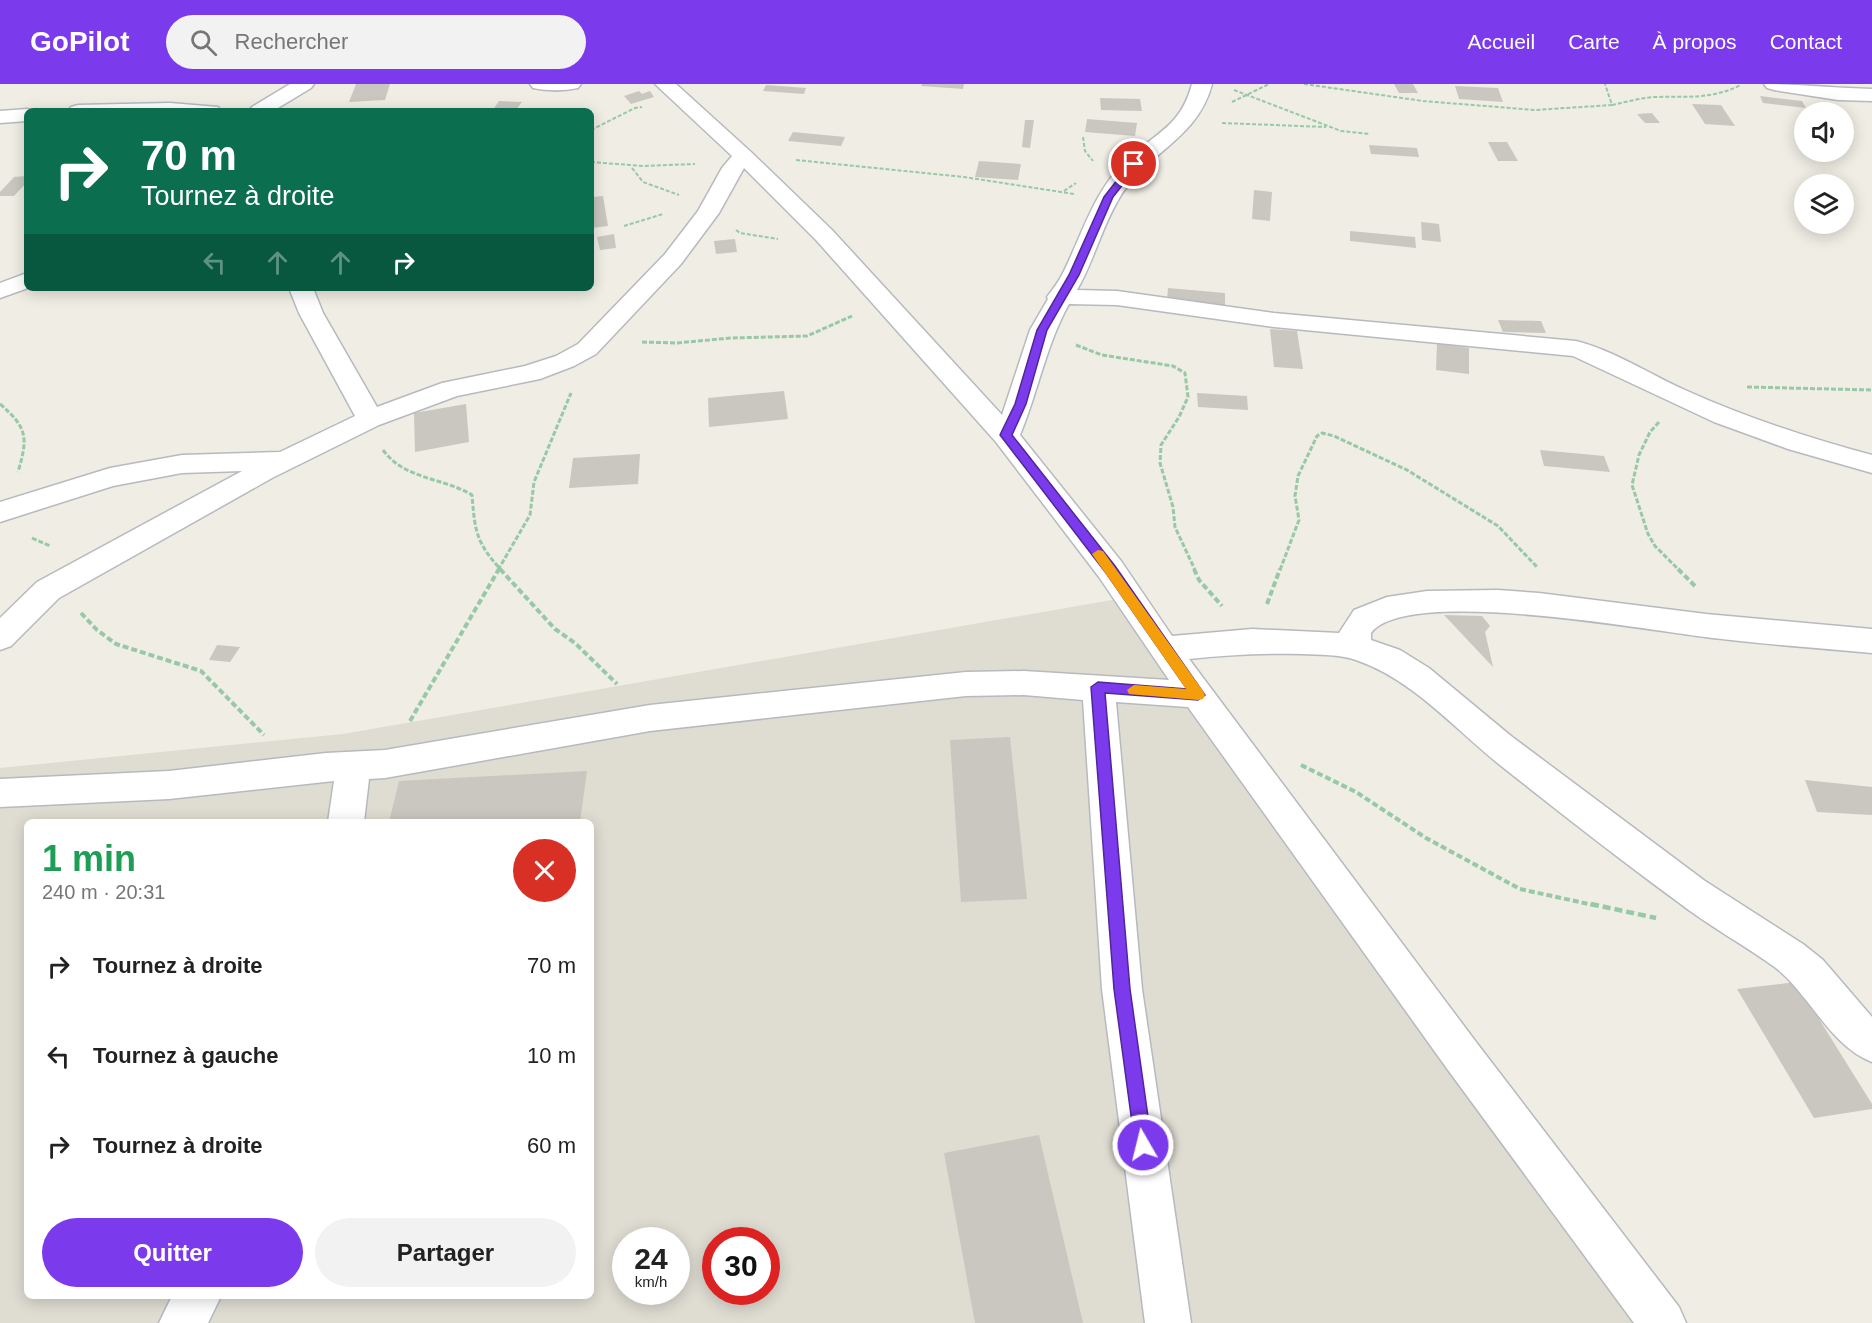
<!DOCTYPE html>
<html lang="fr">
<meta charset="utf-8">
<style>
:root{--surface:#fff;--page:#f2f2f2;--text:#222;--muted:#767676;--accent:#7c3aed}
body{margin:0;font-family:Helvetica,sans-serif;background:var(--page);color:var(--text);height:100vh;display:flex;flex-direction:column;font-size:22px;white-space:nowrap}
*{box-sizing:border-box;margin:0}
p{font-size:20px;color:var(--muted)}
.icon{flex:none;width:33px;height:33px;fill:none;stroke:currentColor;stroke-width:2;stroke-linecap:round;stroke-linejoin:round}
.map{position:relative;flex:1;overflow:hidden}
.side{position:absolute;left:24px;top:735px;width:570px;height:480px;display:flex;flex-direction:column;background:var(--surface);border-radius:9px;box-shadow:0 3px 15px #0003}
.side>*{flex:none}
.banner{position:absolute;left:24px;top:24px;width:570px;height:183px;border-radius:9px;box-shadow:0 3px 15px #0003;background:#0b6e4f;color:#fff;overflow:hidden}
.fabs{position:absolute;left:1794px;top:18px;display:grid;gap:12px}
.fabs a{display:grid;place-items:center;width:60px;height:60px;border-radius:50%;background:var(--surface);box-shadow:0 3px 15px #0003;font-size:30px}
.speed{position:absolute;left:612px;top:1143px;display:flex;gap:12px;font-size:30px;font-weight:700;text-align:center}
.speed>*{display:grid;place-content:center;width:78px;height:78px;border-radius:50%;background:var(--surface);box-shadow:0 3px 15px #0003;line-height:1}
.speed small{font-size:15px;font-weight:400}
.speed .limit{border:9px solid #d22;background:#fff;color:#111}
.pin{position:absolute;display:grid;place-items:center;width:51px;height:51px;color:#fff;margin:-26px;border:3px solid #fff;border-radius:50%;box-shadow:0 2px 6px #0007}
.me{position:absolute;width:66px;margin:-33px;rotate:352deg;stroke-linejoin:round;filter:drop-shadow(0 0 4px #0008)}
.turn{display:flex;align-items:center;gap:21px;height:126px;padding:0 18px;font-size:27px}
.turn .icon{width:78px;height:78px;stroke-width:2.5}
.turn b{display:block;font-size:42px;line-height:51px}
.lanes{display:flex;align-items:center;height:57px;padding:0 18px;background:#0003;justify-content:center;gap:30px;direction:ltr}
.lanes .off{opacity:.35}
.round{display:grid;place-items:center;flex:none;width:63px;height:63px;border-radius:32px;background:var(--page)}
.head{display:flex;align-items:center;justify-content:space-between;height:102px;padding:0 18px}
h1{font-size:36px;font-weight:700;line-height:45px;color:#1e9e55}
.action{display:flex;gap:12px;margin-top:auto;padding:12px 18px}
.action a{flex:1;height:69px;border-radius:36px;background:var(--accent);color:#fff;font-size:24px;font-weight:700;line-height:69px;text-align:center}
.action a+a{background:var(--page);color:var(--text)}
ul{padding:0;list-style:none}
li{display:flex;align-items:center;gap:18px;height:90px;padding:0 18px}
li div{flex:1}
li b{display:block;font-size:22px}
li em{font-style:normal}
header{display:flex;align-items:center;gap:36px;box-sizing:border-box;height:84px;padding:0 30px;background:var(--accent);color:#fff}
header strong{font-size:28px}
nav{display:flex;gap:33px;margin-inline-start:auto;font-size:21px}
.search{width:420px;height:54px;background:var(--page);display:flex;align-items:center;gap:15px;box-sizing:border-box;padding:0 21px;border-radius:33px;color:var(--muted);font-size:22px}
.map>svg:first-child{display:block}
</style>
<header>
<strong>GoPilot</strong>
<div class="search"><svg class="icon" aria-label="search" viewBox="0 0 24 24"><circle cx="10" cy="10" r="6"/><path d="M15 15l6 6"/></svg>Rechercher</div>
<nav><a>Accueil</a><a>Carte</a><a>À propos</a><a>Contact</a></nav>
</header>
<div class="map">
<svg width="1872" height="1239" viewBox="0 0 1872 1239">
<rect width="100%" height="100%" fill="#efede4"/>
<!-- education -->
<path fill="#dfdcd2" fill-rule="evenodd" d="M1129,513L1663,1239H0V684L343,650ZM27,738H591V1212H27ZM626,1156H676V1208H626ZM716,1156H766V1208H716Z"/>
<!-- building -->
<path fill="#cac7c1" d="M356,0H390L385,16L349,18Z
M922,0H964L963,5L921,2Z
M1394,0H1413L1418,9H1399Z
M766,1L806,4L804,10L763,7Z
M1455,2L1498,4L1503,18L1459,15Z
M639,7L642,10L650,7L654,13L631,20L624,12Z
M1760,12L1802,17L1806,24L1763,19Z
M1100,14L1140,15L1142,27L1101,26Z
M499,17L522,18L515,27H492Z
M1692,20L1721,21L1735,42L1705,40Z
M1652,29L1660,39H1645L1637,30Z
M1087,35L1137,39L1135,52L1085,48Z
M1025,36H1034L1030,64L1022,63Z
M793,48L845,53L841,62L788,57Z
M1488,58H1507L1518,77H1498Z
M1369,61L1417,64L1419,73L1371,70Z
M979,77L1021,80L1018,96L975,93Z
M27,92V98L14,112H0V108L14,93Z
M1254,106L1272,108L1270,137L1252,135Z
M603,112L608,142L591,144V117H593V113Z
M1421,138L1439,140L1441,158L1422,156Z
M1350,147L1415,153L1416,164L1350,157Z
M614,150L616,164L600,166L597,153Z
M735,155L737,168L716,170L714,157Z
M1168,204L1225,209V222L1167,217Z
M1498,236L1541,237L1546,249L1503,248Z
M1270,245L1297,247L1303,285L1274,283Z
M1437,259L1469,264V290L1436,286Z
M784,307L788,335L709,343L708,314Z
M1197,309L1247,312L1248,326L1198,323Z
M466,320L469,358L415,368L414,329Z
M1540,366L1604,372L1610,388L1544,382Z
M640,370L638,400L569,404L573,374Z
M1444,531L1482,532L1490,542L1485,548L1493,583Z
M217,561L240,563L230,578L209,576Z
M1010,653L1027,815L961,818L950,656Z
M587,687L580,738H389L399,697Z
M1805,696L1872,703V731L1817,728Z
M1796,898L1872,1020V1025L1814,1034L1737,905Z
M1039,1051L1083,1239H975L944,1069Z"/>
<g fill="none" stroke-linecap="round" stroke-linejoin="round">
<!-- minor casing -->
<g stroke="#b6babe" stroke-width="3">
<path id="minor" d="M290,0H314L311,4L273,27H249L252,23Z
M530,0H581L578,4C564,7 547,7 533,4Z
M655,0H676L751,68L832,146L1002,331L1030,246L1048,215L1047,213C1052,206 1058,199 1062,191C1082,152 1094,105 1128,75C1157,48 1181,42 1192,0H1212C1198,55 1147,68 1120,113C1102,142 1094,177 1077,206L1117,207L1274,229L1576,257C1615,267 1649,290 1685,306C1745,333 1808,354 1872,371V389L1788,365L1714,338L1573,272L1274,243L1117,221L1069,220C1046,261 1038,308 1020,351L1121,477L1172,552L1252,545L1339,549L1354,526L1387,513L1427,507L1498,506L1539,509L1706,530L1872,545V569C1816,564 1760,560 1705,553C1646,546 1406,502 1371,549V556L1400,566L1429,584L1511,652L1705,797L1803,860L1823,876L1872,933V978C1830,962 1811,912 1776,884C1744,861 1709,842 1678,818C1619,775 1562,730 1505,685C1457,648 1415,596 1356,576C1339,570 1320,571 1302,570C1264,569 1227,571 1189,575L1476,958L1679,1223L1686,1239H1634L1448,986L1188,623L1116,618L1142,905L1191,1239H1145L1102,905L1083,616L1024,611L966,612L650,647L385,694L369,695L364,738H328L334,697L169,715L0,723V695L169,687L326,669L385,666L650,621L966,588L1024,587L1169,596L1099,493L996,358L816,156L744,84L719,129L681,180L596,270L574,282L540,295L457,312L379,341L272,394L59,514L11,562L0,566V534L37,498L242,387L182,389L113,402L0,438V418L110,384L182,371L280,368L355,332L299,229L289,204H313L323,229L377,323L442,299L525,282L556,272L578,260L665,170L698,127L722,84L732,72Z
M1764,0C1801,0 1836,4 1872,5V17L1838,16L1774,6L1767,4Z
M170,19L218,23L221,27H68L71,23L78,21Z
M27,25L34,27H27V37L0,39V27Z
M27,189L28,204L0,214V199Z
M172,1212H221L208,1239H159Z"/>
</g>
<!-- path-far3 -->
<path stroke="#97c9a6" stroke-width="2" stroke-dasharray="4 2" stroke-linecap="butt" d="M1304,0L1423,17L1535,26L1612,21L1605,0
M1234,6L1341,47L1370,50
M1232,18L1269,0
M1612,21C1626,18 1640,14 1654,13C1687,12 1710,16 1741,1
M1222,39L1326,43
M591,46L635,24L642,23
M1083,53L1085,67L1093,77
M796,76L964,93L1074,110
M591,78L643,82L695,80
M632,84L643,98L679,111
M1064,107L1076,99
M624,142L663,130
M736,146L740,149L778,155"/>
<!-- path-far2 -->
<path stroke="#97c9a6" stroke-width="3" stroke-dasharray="5 2" stroke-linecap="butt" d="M642,258L676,259L731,254L807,252L852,232
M1076,261L1102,271L1173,282L1185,289L1188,313L1179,333L1161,361L1160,379L1173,423L1175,443L1195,486
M1747,303L1872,306
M0,320C28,344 28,354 18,388
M1659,338L1650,348L1639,371L1632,401L1648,450L1655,462L1679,486
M383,366C405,396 442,393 472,411C475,448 476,458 501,486
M32,454L50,462
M498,486L530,431L534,398L571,309
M1280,486L1299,436L1295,412L1298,392L1317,352L1322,349L1334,352L1407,386L1498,442L1538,484"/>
<!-- path-far1 -->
<path stroke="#97c9a6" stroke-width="4" stroke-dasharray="6 3" stroke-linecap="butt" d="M500,485L555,545L575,559L617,600
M1194,485L1199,496L1222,522
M1678,485L1696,503
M1267,520L1280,485
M81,529L97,546L116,560L201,587L264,651
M410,637L499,485
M1301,681L1356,708L1426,754L1520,805L1598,822"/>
<!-- path -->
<path stroke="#97c9a6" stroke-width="4.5" stroke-dasharray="8 4" stroke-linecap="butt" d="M1591,820L1656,834"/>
<!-- minor -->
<use href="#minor" fill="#fff" fill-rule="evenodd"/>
</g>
<!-- route -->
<path fill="#7c3aed" stroke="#51269a" stroke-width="1.5" d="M1131,78L1139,80L1113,113L1079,191L1047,246L1026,320L1012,351L1115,482L1205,611L1198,616L1105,609L1130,905L1152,1061L1150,1067L1143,1070L1137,1067L1135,1061L1114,905L1091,603L1098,598L1187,605L1106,489L1000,351L1015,320L1037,246L1069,191L1104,113Z"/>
<!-- slow -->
<path fill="#f59e0b" d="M1098,466L1103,467L1203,607L1205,611L1203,615L1198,616L1129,610L1127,606L1134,601L1186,605L1094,473L1092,470Z"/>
</svg>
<div class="fabs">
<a><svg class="icon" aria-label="sound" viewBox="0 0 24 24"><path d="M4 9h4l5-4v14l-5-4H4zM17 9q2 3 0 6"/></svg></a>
<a><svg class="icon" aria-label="layers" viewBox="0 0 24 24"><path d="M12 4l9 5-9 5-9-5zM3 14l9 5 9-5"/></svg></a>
</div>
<div class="speed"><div>24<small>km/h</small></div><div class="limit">30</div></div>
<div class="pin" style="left:1134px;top:80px;background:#d93025"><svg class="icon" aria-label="arrive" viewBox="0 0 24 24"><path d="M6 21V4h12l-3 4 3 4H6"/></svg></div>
<svg class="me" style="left:1143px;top:1061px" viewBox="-20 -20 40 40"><circle r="17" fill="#7c3aed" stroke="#fff" stroke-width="3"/><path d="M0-11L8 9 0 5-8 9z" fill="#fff"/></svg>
<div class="banner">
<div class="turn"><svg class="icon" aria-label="right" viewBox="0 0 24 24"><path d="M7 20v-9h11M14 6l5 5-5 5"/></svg><div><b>70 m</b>Tournez à droite</div></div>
<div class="lanes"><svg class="icon off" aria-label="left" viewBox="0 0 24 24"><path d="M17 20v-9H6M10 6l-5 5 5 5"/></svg><svg class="icon off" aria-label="ahead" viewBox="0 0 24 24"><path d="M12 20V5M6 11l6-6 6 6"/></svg><svg class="icon off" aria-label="ahead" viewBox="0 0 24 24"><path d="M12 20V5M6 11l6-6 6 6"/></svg><svg class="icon" aria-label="right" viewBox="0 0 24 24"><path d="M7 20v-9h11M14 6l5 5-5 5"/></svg></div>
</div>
<section class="side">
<div class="head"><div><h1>1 min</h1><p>240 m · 20:31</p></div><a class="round" style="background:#d93025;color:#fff"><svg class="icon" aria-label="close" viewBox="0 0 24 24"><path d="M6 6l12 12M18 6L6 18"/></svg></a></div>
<ul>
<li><svg class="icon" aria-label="right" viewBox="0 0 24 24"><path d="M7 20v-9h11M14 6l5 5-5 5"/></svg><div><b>Tournez à droite</b></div><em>70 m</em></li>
<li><svg class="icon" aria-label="left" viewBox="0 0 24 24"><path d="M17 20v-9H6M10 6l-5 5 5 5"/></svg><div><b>Tournez à gauche</b></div><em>10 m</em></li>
<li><svg class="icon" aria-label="right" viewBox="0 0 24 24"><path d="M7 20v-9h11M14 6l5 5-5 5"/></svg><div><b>Tournez à droite</b></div><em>60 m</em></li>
</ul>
<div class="action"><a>Quitter</a><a>Partager</a></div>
</section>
</div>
